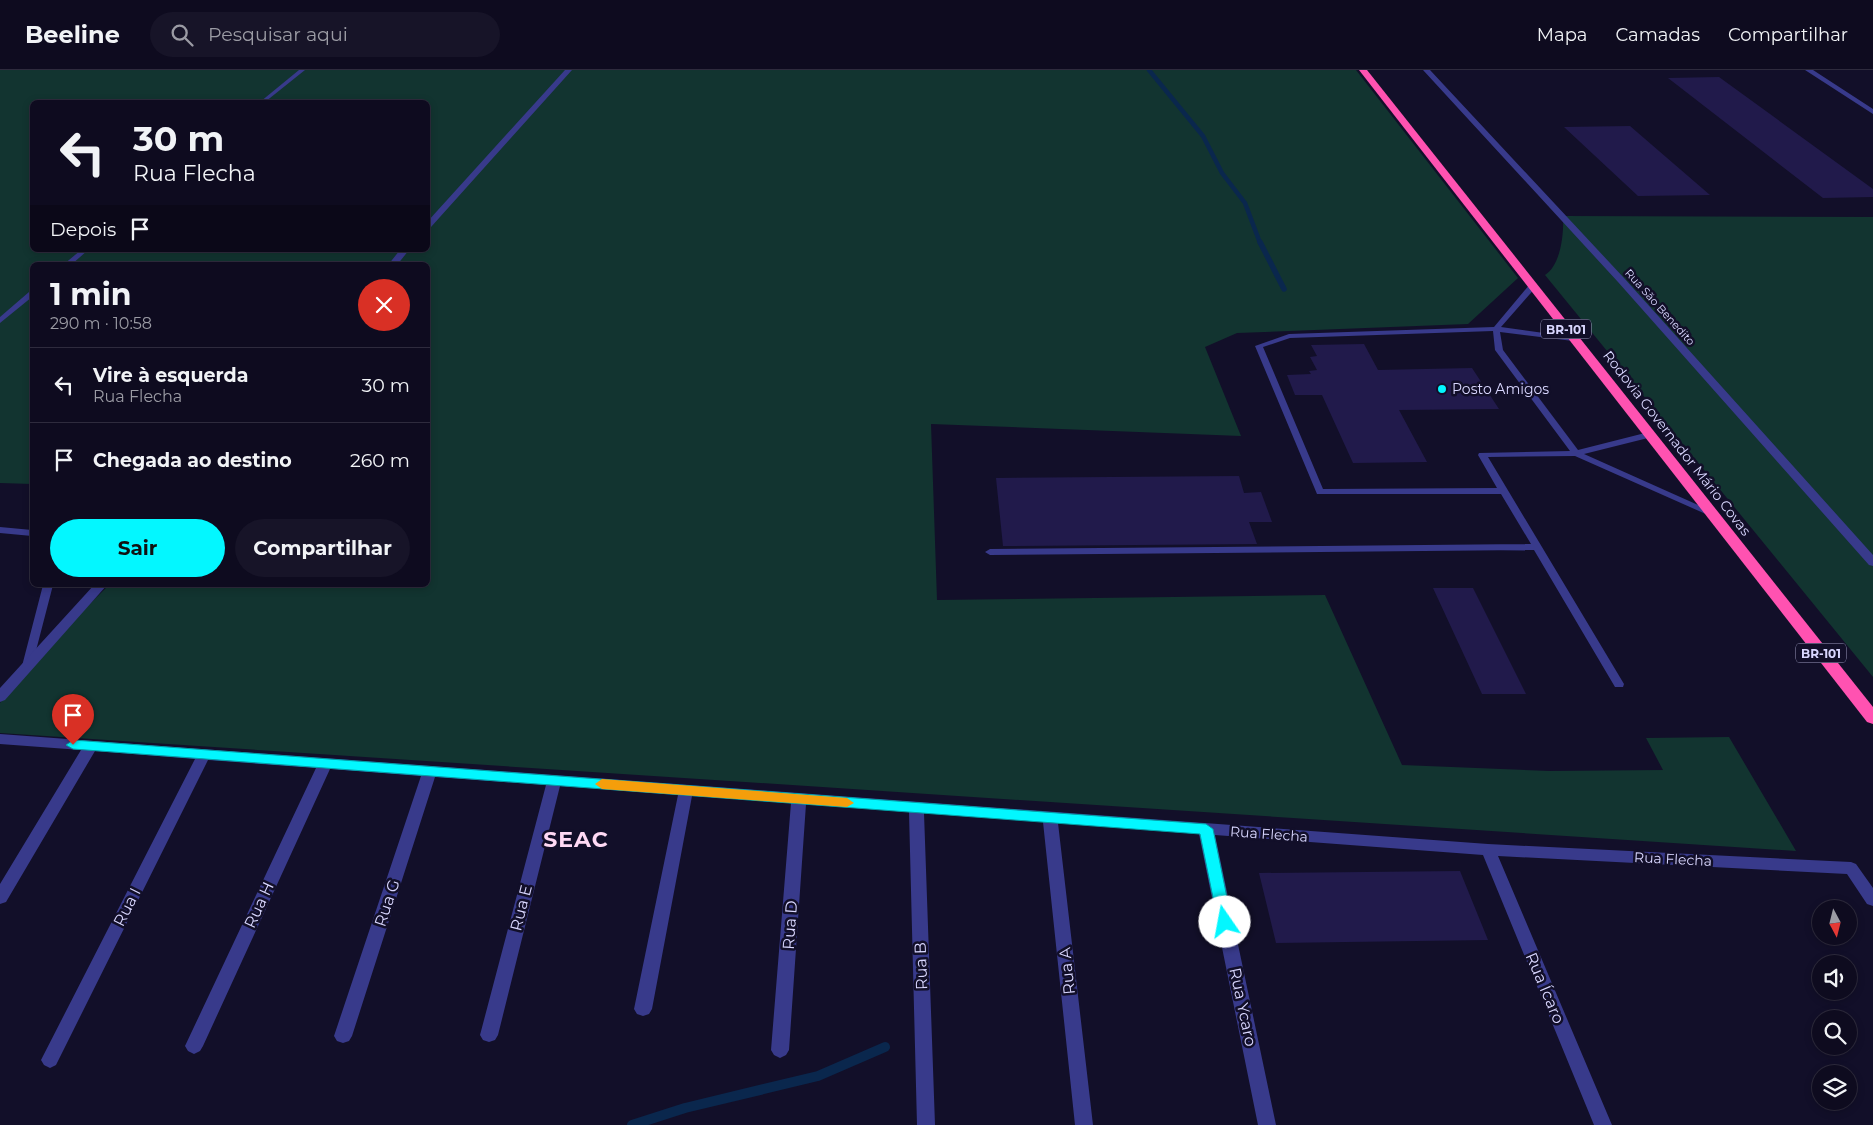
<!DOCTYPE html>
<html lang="pt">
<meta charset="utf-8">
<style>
:root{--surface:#0e0b1f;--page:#171428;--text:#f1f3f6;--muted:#9b9ba4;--line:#2e2b3d;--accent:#03f7ff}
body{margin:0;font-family:Montserrat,sans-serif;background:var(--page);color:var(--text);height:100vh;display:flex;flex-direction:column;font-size:19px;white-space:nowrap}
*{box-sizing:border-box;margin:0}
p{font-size:16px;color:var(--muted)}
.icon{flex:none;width:28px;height:28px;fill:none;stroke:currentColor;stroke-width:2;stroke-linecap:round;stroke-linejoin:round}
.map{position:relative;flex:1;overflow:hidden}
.sheet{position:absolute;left:30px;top:192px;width:400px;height:325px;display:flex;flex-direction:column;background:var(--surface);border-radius:8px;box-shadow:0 2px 8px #0003,0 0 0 1px var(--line)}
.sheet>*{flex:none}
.top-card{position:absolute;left:30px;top:30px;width:400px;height:152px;border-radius:8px;box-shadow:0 2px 8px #0003,0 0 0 1px var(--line);background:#0e0b1f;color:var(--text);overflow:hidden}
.needle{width:32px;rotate:173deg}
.tools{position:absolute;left:1812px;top:830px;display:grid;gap:10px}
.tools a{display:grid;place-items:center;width:45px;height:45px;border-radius:50%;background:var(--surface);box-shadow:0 2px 8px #0003,0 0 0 1px var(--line);font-size:25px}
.pin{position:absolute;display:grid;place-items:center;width:42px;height:42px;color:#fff;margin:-51px -21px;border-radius:50% 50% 50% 0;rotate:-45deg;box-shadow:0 0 5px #0007}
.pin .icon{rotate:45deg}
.me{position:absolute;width:55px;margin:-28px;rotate:348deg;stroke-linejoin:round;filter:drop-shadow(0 0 4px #0008)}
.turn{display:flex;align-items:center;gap:18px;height:105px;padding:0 20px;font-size:22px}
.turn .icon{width:65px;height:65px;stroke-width:2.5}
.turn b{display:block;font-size:35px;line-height:42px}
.then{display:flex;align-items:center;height:48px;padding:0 20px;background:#0003;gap:10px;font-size:19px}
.round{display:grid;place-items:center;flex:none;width:52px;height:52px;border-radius:26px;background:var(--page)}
.head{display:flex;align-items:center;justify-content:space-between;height:85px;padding:0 20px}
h1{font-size:30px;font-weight:700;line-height:38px}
.cta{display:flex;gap:10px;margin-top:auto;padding:10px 20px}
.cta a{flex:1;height:58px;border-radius:30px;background:var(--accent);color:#111;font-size:20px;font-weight:700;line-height:58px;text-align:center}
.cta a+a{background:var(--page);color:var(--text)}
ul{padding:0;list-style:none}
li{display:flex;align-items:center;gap:15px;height:75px;padding:0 20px;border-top:1px solid var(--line)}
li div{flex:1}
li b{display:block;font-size:19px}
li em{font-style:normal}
header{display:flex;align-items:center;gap:30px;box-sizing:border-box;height:70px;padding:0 25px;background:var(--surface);border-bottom:1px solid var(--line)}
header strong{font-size:24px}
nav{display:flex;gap:28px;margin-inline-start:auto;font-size:18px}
.search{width:350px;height:45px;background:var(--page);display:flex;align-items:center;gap:12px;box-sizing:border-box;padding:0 18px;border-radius:28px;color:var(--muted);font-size:19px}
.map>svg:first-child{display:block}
</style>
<header>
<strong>Beeline</strong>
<div class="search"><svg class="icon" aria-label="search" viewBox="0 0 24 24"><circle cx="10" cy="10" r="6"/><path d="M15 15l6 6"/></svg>Pesquisar aqui</div>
<nav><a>Mapa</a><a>Camadas</a><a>Compartilhar</a></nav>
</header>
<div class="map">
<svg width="1873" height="1055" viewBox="0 0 1873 1055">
<rect width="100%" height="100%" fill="#120f29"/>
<!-- green -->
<path fill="#123430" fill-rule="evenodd" d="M0,0H1356L1518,208L1468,254L1237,263L1205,277L1241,366L931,354L937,530L1325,525L1402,695L1549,701L1663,700L1646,668L1729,667L1796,781L0,663V633L27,596L109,515H428V195H32V414L0,413ZM32,32H428V180H32Z
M1563,146L1873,147V607L1545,205C1561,195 1564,163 1563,146Z"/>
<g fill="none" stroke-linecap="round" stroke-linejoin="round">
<!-- stream-far2 -->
<path stroke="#0a274d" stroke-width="4.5" d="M1149,0L1203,66L1222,103L1245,133L1260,173"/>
<!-- stream-far1 -->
<path stroke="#0a274d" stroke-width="5.5" d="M1260,172L1284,219"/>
<!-- stream -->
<path stroke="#0a274d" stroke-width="10" d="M632,1055L685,1038L818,1006L885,977"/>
</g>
<!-- building -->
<path fill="#211a4b" d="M1719,7L1873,119V127L1823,128L1668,8Z
M1630,56L1710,125L1638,126L1564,57Z
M1364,274L1378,300L1472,298L1499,339L1399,340L1427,392L1353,393L1322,325H1295L1287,305L1311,304L1309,301L1317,300L1310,287L1317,286L1311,275Z
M1239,406L1244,423L1261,422L1272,452H1249L1257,474L1003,476L996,408Z
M1433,518H1473L1526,624H1482Z
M1460,801L1488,870L1276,873L1259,803Z"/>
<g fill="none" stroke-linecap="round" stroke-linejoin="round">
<!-- lane -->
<path fill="#383a8b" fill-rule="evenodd" d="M299,0H305L265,32H260Z
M81,180H88L71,195H63Z
M1530,214L1537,216L1501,257L1573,267L1577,269L1573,271L1500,262L1503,280L1578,380L1649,362L1652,363L1653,365L1652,367L1584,384L1716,443L1711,446L1708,445L1575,386L1488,387L1624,614L1623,617H1615L1534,480L990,485L985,482L990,479L1531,474L1501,424H1317L1255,276L1289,264L1494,257ZM1493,261L1495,280L1570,381L1479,383L1478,385L1497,418L1323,419L1263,277L1290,268Z
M29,222H32V227L0,253V247Z
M0,457L32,460V466L0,463Z
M43,515H53L32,596L27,599L22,596Z"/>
<!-- street -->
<path fill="#383a8b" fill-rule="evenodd" d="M565,0H572L431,157H428V151Z
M1423,0H1430L1624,208L1873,485V496L1869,495L1618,212Z
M1805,0H1813L1873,39V44Z
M400,180H409L397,195H388Z
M94,515H107L5,630L0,632V618Z
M0,664L1488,774L1851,792L1856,794L1873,818V836L1867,834L1847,804L1498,786L1612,1055H1594L1483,785L1215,765L1276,1055H1258L1199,764L1058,753L1093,1055H1075L1043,752L924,743L935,1055H917L909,742L806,734L789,980L786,985L780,988L774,985L771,980L791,733L692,726L652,939L649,944L643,946L637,944L634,939L678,725L560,716L498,965L495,970L489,972L483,970L480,965L546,715L435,707L352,966L349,971L343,973L337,971L334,966L421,706L330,699L203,976L200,981L194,984L188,981L185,976L316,698L208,690L56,995L50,998L44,995L41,990L195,689L95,681L6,832L0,834V814L81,680L0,674Z"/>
<!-- highway -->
<path fill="#ff52b1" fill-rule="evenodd" d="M1359,0H1367L1873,637V654L1867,652Z"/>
</g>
<!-- route -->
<path fill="#03f7ff" stroke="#02a1a6" d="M73,670L1206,754L1213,759L1232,852L1230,856H1220L1218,852L1200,764L73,679L66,675Z"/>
<!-- slow -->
<path fill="#f59e0b" d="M602,709L847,728L854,733L847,737L602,719L595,714Z"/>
<!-- markers -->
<circle fill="#03f7ff" stroke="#120f29" stroke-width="2" cx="1442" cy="319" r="5"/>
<g text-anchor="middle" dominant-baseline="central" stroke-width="5" stroke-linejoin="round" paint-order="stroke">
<!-- far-street labels -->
<g font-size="11" fill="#d9d7ff" stroke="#120f29">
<text transform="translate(1660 237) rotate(48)">Rua São Benedito</text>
</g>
<!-- shield labels -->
<g fill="#120f29" stroke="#9d9bbf" stroke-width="1">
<rect x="1541" y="249.5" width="50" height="19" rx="4"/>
<rect x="1796" y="573.5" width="50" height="19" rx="4"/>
</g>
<g font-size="12" font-weight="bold" fill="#d9d7ff">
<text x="1566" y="259">BR-101</text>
<text x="1821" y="583">BR-101</text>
</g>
<!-- poi labels -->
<g font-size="14" fill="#d9d7ff" stroke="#120f29" text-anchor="start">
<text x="1452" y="319">Posto Amigos</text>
</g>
<!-- street labels -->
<g font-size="14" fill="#d9d7ff" stroke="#120f29">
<text transform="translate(1677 373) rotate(52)">Rodovia Governador Mário Covas</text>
<text transform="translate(1269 764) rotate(4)">Rua Flecha</text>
<text transform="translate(1673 789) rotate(3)">Rua Flecha</text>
</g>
<!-- near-street labels -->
<g font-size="16" fill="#d9d7ff" stroke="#120f29">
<text transform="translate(387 833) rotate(-72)">Rua G</text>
<text transform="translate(259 835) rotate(-65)">Rua H</text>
<text transform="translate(127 837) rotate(-63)">Rua I</text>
<text transform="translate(521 838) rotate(-76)">Rua E</text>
<text transform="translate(790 855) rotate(-86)">Rua D</text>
<text transform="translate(921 896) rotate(-92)">Rua B</text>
<text transform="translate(1067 901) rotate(-96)">Rua A</text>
<text transform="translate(1545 918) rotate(67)">Rua Ícaro</text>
<text transform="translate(1243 937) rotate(78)">Rua Ycaro</text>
</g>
<!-- near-district labels -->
<g font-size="22" font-weight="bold" letter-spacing="1" fill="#ffd9f4" stroke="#120f29">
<text x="576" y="769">SEAC</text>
</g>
</g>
</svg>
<div class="tools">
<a><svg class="needle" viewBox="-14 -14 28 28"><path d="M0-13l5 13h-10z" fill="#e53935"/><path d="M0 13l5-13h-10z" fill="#9b9ba4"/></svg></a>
<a><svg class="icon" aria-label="sound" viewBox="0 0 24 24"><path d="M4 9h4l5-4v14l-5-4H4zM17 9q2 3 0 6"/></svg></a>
<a><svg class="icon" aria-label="search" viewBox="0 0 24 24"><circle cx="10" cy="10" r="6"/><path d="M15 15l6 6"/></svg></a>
<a><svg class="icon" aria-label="layers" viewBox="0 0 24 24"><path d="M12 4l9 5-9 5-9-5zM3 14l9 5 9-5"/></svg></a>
</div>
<div class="pin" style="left:73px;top:675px;background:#d93025"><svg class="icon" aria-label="arrive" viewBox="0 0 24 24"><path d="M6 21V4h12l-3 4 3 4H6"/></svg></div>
<svg class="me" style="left:1225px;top:852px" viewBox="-20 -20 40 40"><circle r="19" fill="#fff"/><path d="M0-13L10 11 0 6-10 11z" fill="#03f7ff"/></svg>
<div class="top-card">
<div class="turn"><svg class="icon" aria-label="left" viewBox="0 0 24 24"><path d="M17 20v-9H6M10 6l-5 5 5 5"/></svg><div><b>30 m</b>Rua Flecha</div></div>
<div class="then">Depois<svg class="icon" aria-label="arrive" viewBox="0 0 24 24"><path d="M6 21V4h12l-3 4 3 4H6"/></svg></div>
</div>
<section class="sheet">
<div class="head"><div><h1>1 min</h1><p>290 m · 10:58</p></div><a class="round" style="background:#d93025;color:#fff"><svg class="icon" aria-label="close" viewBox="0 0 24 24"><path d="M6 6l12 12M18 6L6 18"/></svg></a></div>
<ul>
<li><svg class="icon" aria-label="left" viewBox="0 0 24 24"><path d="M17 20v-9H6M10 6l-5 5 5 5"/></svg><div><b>Vire à esquerda</b><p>Rua Flecha</p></div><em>30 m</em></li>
<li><svg class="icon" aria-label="arrive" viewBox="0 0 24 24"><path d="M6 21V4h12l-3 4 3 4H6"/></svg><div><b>Chegada ao destino</b></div><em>260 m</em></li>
</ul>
<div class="cta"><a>Sair</a><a>Compartilhar</a></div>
</section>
</div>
